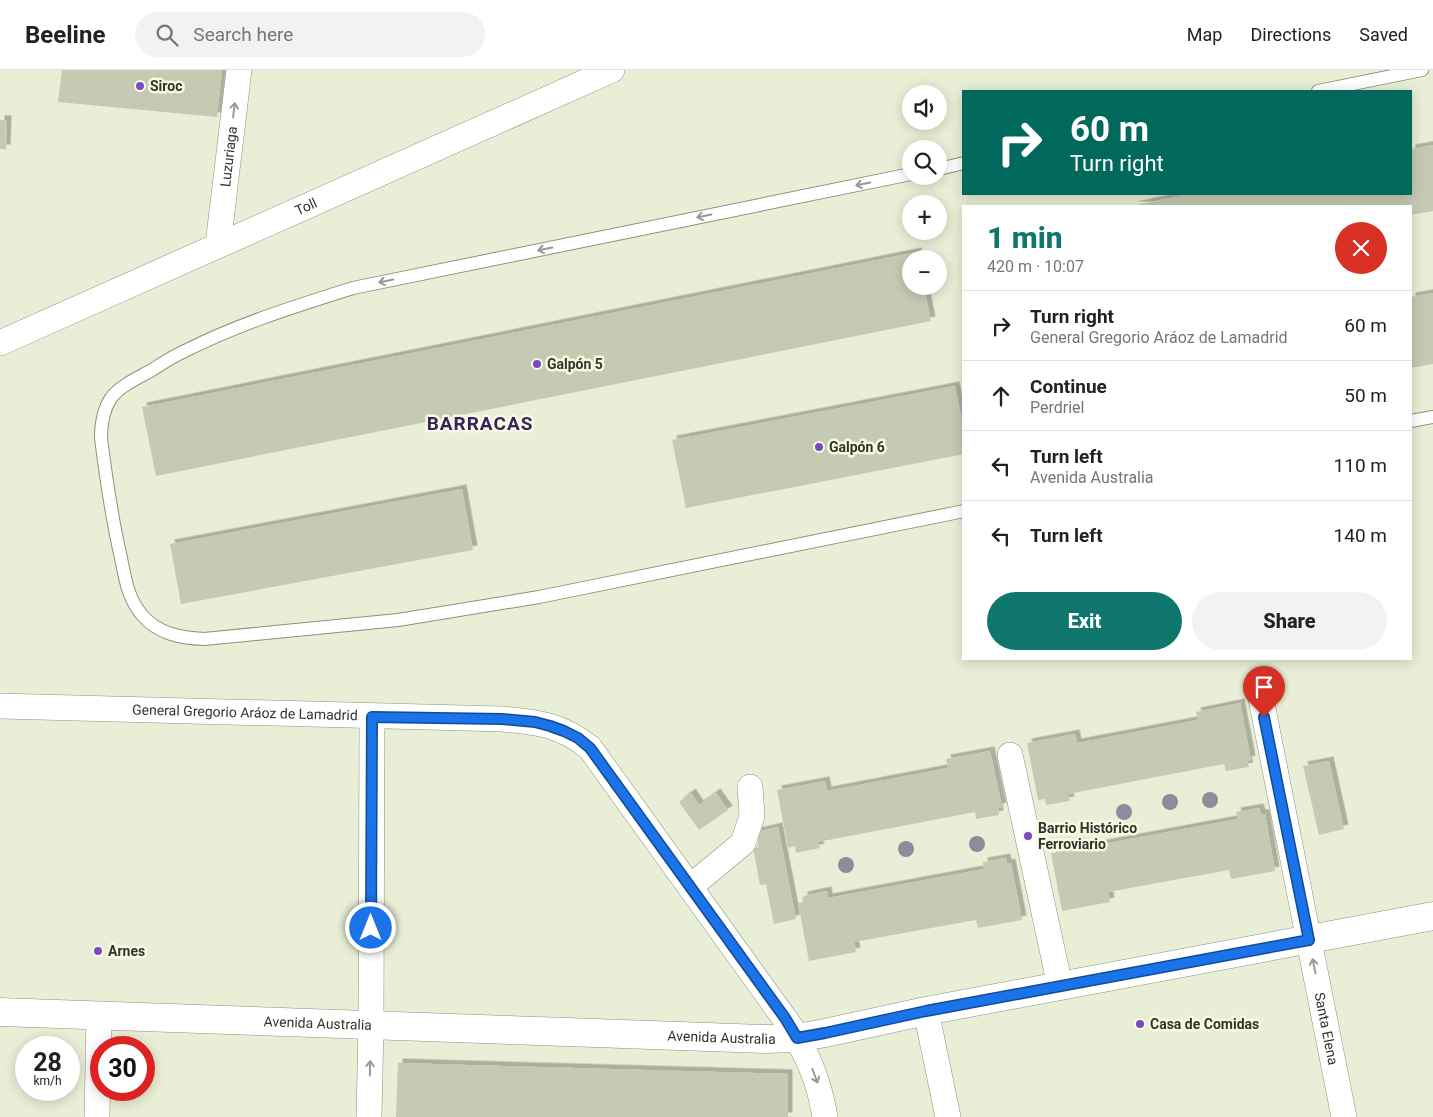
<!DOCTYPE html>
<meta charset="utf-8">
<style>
:root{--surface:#fff;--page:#f2f2f2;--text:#222;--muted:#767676;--line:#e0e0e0;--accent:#0f766e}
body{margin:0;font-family:Roboto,sans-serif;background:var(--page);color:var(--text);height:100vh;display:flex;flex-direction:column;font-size:19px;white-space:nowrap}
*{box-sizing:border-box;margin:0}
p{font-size:16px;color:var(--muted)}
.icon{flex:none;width:28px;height:28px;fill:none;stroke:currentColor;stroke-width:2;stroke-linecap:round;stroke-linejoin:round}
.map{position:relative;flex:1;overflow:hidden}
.sheet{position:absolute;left:962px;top:135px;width:450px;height:455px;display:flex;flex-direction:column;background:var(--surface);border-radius:0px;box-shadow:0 2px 12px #0003}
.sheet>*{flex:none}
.top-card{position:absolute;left:962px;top:20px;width:450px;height:105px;border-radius:0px;box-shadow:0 2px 12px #0003;background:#00695c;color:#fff;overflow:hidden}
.buttons{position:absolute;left:902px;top:15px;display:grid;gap:10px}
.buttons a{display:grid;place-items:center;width:45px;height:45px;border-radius:50%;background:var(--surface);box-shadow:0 2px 12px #0003;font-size:25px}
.speed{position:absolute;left:15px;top:966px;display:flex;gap:10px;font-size:25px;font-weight:700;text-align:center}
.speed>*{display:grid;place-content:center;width:65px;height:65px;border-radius:50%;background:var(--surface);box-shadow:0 2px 12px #0003;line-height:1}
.speed small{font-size:12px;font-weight:400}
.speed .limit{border:8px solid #d22;background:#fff;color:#111}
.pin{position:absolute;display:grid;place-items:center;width:42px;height:42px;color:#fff;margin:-51px -21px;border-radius:50% 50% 50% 0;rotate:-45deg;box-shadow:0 0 5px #0007}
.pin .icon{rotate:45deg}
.me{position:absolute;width:55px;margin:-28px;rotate:0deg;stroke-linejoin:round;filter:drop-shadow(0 0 4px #0008)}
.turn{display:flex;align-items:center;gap:18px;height:105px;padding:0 25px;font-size:22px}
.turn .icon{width:65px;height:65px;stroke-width:2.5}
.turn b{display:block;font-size:35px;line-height:42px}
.round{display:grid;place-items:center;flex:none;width:52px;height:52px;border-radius:26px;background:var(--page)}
.headline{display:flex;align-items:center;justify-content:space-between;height:85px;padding:0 25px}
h1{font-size:30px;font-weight:800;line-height:38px;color:var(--accent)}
.button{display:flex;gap:10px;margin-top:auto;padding:10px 25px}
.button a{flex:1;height:58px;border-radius:30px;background:var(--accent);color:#fff;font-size:20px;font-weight:800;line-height:58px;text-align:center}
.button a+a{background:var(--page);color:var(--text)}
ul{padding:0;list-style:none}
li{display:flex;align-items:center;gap:15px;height:70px;padding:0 25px;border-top:1px solid var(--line)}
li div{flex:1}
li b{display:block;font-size:19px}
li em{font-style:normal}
header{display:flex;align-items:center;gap:30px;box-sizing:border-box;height:70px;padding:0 25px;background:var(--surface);border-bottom:1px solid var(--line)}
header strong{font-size:24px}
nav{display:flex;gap:28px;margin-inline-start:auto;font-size:18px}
.search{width:350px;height:45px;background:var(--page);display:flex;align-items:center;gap:12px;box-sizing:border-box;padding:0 18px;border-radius:28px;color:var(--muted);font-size:19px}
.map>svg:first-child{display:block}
</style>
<header>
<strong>Beeline</strong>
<div class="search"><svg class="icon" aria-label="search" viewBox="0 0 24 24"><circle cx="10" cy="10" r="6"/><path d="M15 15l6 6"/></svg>Search here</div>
<nav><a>Map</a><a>Directions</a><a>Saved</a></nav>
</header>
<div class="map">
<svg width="1433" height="1047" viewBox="0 0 1433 1047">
<defs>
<filter id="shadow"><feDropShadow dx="4.5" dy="-4.5" stdDeviation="0" flood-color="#0004"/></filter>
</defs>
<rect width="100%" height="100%" fill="#e9efd6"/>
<!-- building -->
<path fill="#c5cbb3" filter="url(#shadow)" d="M62,0H222L217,47L58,32Z
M0,50H7L6,79H0Z
M1433,75V141L1411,145V136H1132L1189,124H1411V79Z
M917,182L919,189H911V216H924L931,251L156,406L142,337Z
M1433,223V294L1411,298V227Z
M955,316L964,361V384L686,438L672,370Z
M462,419L473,480L181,534L170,474Z
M1240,633L1251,690L1247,691L1249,697L1226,701L1224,694L1068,724L1070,731L1046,735L1045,729L1038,730L1027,673L1075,664L1077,673L1198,650L1196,642Z
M990,681L1002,737L998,738L999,745L976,749L975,742L818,772L820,778L796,783L795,776L788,778L777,720L825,711L827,721L948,698L946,689Z
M1329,691L1344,759L1319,765L1303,696Z
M691,723L699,735L716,723L728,740L699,760L679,732Z
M1259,738L1261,744H1265L1275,801L1231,809L1229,800L1108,822L1110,832L1062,841L1051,783L1058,782L1057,776L1080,772L1081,778L1238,749L1236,742Z
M778,757L796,849L774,854L766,814L760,815L753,778L759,777L756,762Z
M1006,788L1007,794L1011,793L1022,850L978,858L976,850L854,872L856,882L809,891L798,833L804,832L803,826L827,821L828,828L984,799L983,792Z
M398,993L788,1004V1047H396Z"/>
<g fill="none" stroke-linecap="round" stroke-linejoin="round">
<!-- service casing -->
<g stroke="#8d927c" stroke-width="14">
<path id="service" d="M1318,21L1422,0
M939,99L964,93
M911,104L353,218C296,236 238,254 185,281C173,286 163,293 152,300C138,308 121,315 111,328C103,340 101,353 101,368C106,408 112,449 121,488C125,508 128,529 142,545C158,564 181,568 204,569L398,550L539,527L964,441
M1411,351L1433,347"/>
</g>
<!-- minor casing -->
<g stroke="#8d927c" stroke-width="26">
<g id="minor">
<path id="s1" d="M218,175L239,0"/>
<path id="s2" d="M0,273L612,0"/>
<path id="s3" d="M1261,629L1344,1047"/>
<path id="s4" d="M0,636L502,649C538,652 562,655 590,678L790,956C809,988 819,1011 825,1047"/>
<path d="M1010,685L1060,916"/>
<path d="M690,817L743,773L752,746L750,717"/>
<path d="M926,941L948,1047"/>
<path d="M97,1047L99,946"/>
<path d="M369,1047L371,955L372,647"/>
</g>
</g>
<!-- secondary casing -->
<g stroke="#8d927c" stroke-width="29">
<g id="secondary">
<path id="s5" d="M0,942L766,969L797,968L825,963L926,941L1433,846"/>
</g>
</g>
<!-- service -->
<use href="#service" stroke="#fff" stroke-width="12"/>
<!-- minor -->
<use href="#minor" stroke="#fff" stroke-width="25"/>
<!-- secondary -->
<use href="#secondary" stroke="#fff" stroke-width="28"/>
</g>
<!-- trees -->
<g fill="#908a9a">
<circle cx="1210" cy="730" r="8"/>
<circle cx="1170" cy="732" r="8"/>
<circle cx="1124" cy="742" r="8"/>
<circle cx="977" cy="774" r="8"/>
<circle cx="906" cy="779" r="8"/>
<circle cx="846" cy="795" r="8"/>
</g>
<!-- one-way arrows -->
<defs><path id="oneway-shaft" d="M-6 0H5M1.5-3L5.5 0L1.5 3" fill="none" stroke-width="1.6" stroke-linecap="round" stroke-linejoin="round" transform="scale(1.25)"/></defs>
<g stroke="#989a95">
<use href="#oneway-shaft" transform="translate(234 40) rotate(-83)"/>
<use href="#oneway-shaft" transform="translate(863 114) rotate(168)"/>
<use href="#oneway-shaft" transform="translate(704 146) rotate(168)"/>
<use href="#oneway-shaft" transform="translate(545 179) rotate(168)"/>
<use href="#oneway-shaft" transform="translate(386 211) rotate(168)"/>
<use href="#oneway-shaft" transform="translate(1314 896) rotate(-101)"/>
<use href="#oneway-shaft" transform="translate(370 998) rotate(-89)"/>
<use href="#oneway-shaft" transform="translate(815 1006) rotate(69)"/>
</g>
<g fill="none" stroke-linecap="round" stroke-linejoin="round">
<!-- route casing -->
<g stroke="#114b97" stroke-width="12">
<path id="route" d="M371,858L372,647L502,649L535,652L550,656L564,661L578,668L590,678L785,948L797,968L825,963L926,941L1309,870L1264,647"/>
</g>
<!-- route -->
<use href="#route" stroke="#1a73e8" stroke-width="9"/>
</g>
<!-- markers -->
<g fill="#794bc3" stroke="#f6fce3" stroke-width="2">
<circle cx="140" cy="16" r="5"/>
<circle cx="537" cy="294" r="5"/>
<circle cx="819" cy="377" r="5"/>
<circle cx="1028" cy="766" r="5"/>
<circle cx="98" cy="881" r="5"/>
<circle cx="1140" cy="954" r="5"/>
</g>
<g text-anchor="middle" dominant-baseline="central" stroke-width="5" stroke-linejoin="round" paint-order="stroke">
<!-- poi labels -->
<g font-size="14" font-weight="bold" fill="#32342b" stroke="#f6fce3" text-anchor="start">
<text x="150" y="16">Siroc</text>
<text x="547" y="294">Galpón 5</text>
<text x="829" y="377">Galpón 6</text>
<text x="1038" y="758">Barrio Histórico<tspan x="1038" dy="16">Ferroviario</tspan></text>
<text x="108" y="881">Arnes</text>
<text x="1150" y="954">Casa de Comidas</text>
</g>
<!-- street labels -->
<g font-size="14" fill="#32342b" stroke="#f6fce3">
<text stroke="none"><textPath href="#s1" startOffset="89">Luzuriaga</textPath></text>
<text stroke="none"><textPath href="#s2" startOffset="335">Toll</textPath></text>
<text stroke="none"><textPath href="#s4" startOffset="245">General Gregorio Aráoz de Lamadrid</textPath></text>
<text stroke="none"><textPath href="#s5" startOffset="318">Avenida Australia</textPath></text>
<text stroke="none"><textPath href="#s3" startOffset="336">Santa Elena</textPath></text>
<text stroke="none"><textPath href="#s5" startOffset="722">Avenida Australia</textPath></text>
</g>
<!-- district labels -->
<g font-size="19" font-weight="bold" letter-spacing="1" fill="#38225d" stroke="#f6fce3">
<text x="480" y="353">BARRACAS</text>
</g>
</g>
</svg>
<div class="buttons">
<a><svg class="icon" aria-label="sound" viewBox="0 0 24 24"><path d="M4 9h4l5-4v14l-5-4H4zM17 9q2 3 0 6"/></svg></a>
<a><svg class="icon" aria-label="search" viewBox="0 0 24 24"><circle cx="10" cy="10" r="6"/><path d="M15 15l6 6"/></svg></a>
<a>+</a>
<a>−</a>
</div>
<div class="speed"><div>28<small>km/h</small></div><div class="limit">30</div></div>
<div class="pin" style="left:1264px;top:647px;background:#d93025"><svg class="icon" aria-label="arrive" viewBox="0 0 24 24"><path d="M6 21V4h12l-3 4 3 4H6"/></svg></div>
<svg class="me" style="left:371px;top:858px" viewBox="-20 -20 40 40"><circle r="17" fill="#1a73e8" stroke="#fff" stroke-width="3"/><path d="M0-11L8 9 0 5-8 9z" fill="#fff"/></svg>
<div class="top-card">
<div class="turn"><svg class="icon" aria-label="right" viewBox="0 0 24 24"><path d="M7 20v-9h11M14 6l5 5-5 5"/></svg><div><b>60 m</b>Turn right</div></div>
</div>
<section class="sheet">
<div class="headline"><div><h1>1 min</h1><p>420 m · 10:07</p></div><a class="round" style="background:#d93025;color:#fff"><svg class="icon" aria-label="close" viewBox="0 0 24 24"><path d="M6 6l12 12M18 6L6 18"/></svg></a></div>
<ul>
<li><svg class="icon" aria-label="right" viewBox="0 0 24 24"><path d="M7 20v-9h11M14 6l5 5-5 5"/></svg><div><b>Turn right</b><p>General Gregorio Aráoz de Lamadrid</p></div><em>60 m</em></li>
<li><svg class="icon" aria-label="ahead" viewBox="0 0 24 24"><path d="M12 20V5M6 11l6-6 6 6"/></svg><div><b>Continue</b><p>Perdriel</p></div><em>50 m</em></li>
<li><svg class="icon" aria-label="left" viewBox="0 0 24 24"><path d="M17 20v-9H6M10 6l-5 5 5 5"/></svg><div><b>Turn left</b><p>Avenida Australia</p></div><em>110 m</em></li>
<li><svg class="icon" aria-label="left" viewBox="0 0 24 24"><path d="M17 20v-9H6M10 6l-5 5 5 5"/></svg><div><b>Turn left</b></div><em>140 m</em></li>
</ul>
<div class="button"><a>Exit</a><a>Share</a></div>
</section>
</div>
